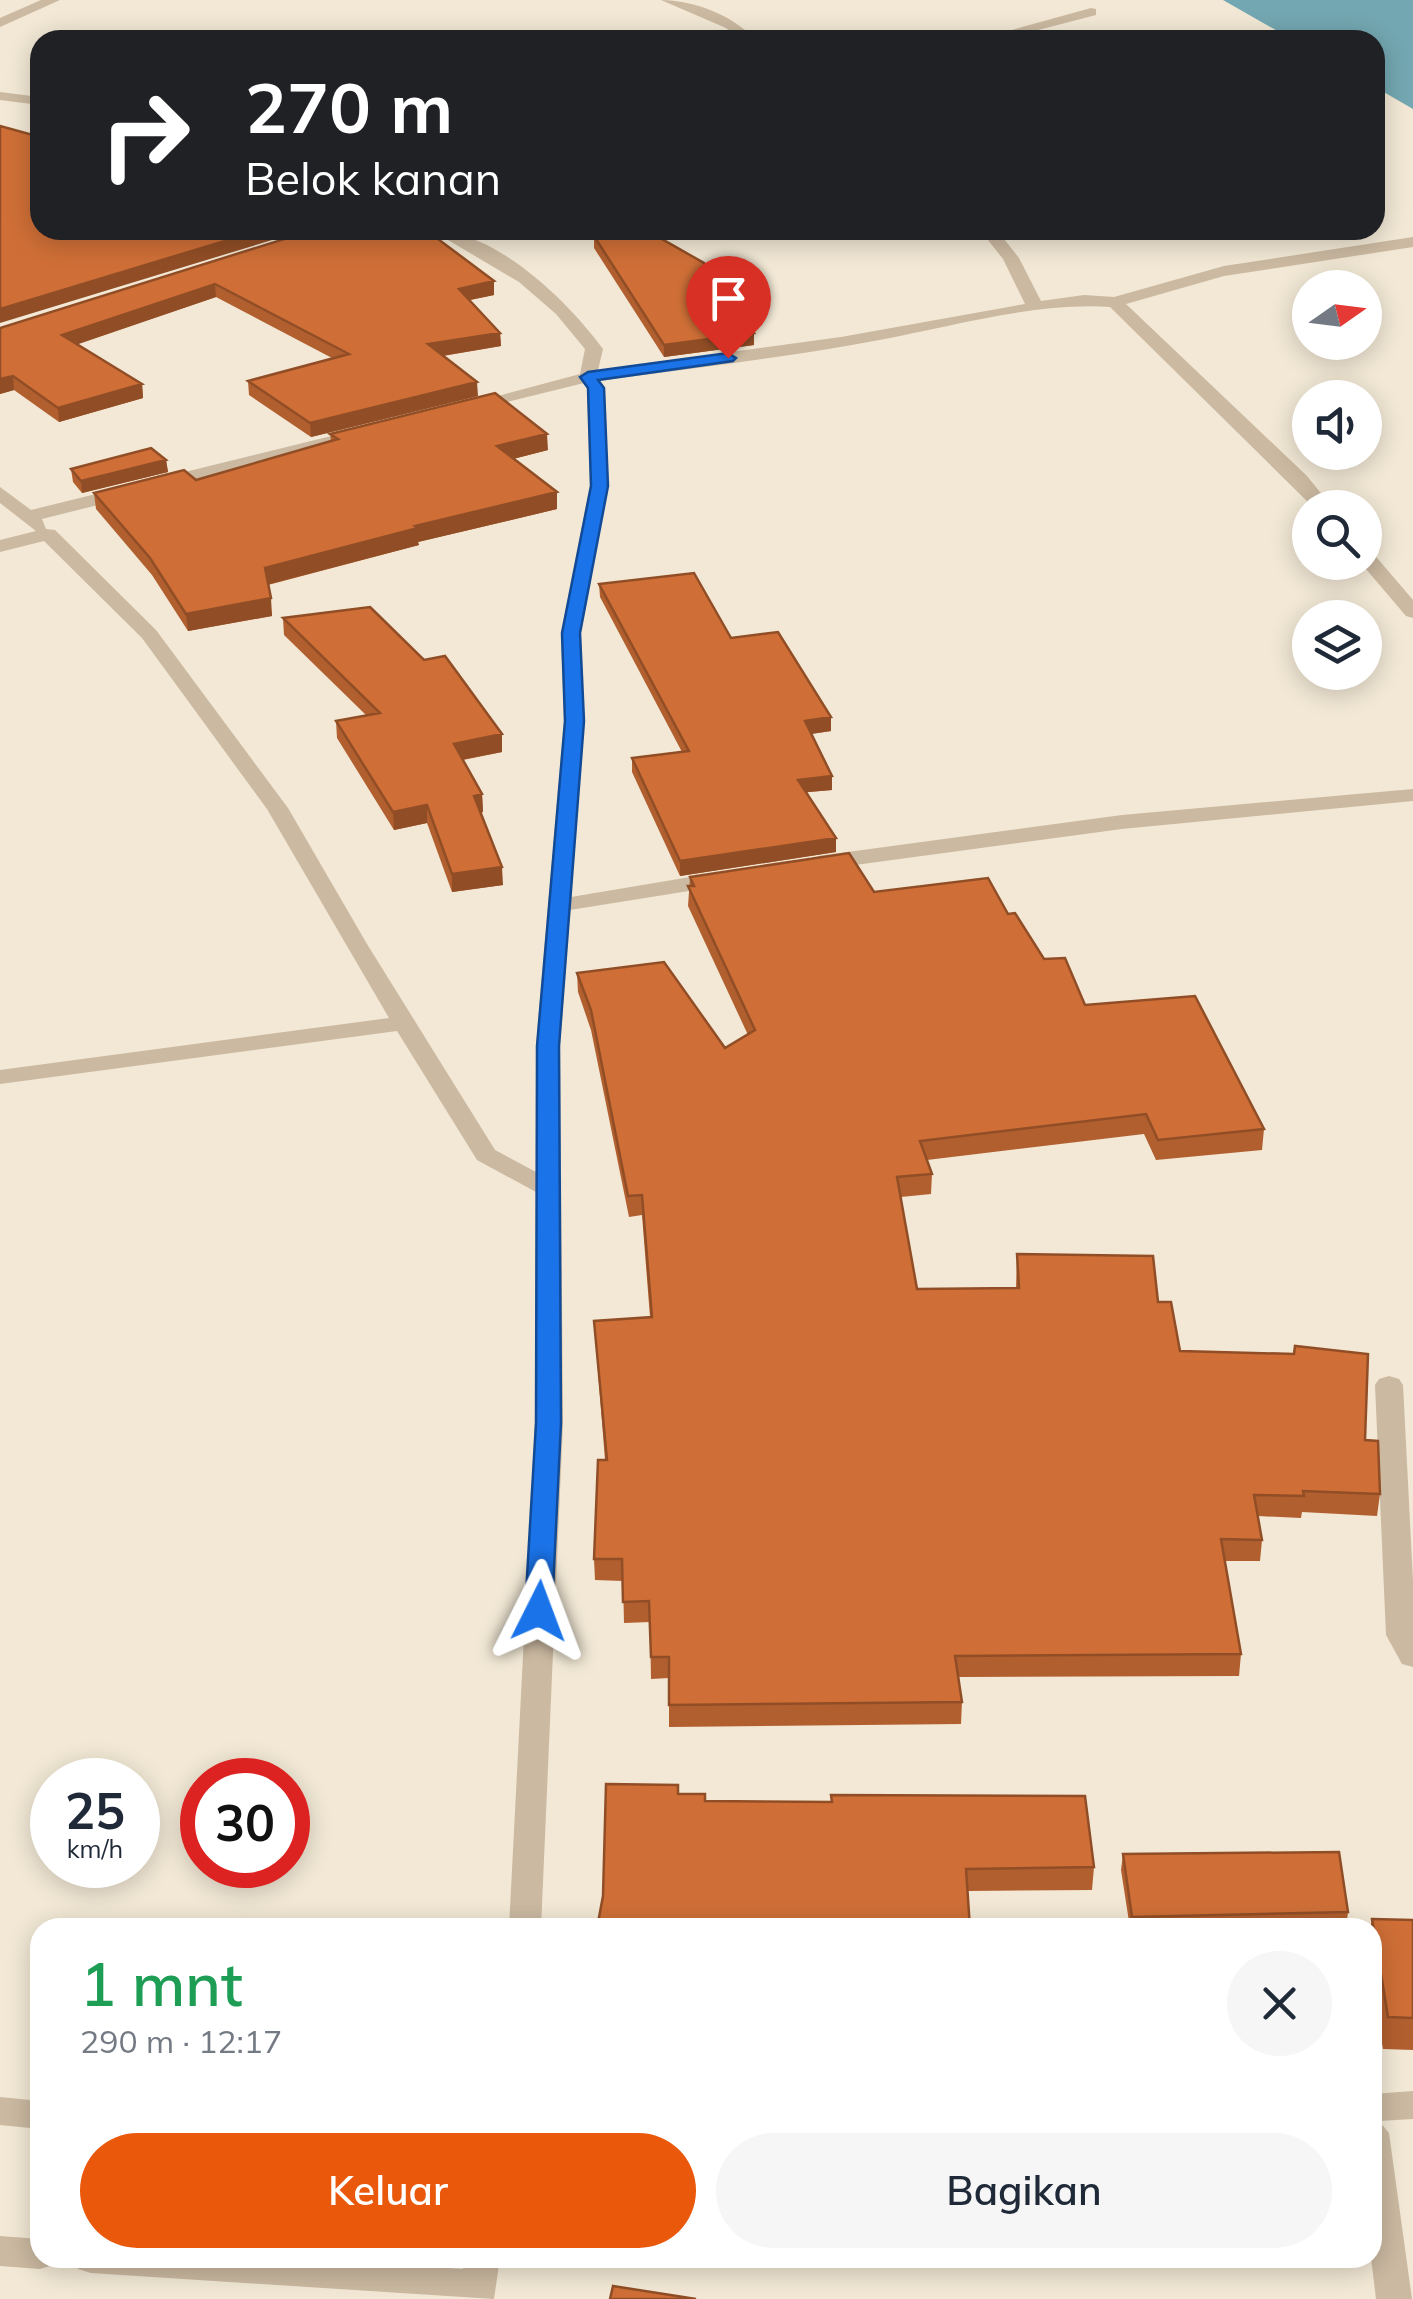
<!DOCTYPE html>
<html lang="id">
<meta charset="utf-8">
<style>
:root{--surface:#fff;--page:#f6f6f7;--text:#1f2937;--muted:#747a83;--accent:#ea580c}
body{margin:0;font-family:Mulish,sans-serif;background:var(--page);color:var(--text);height:100vh;display:flex;flex-direction:column;font-size:38px;white-space:nowrap}
*{box-sizing:border-box;margin:0}
p{font-size:32px;color:var(--muted)}
.icon{flex:none;width:55px;height:55px;fill:none;stroke:currentColor;stroke-width:2;stroke-linecap:round;stroke-linejoin:round}
.map{position:relative;flex:1;overflow:hidden}
.side{position:absolute;left:30px;top:1918px;width:1352px;height:350px;display:flex;flex-direction:column;background:var(--surface);border-radius:30px;box-shadow:0 5px 25px #0003}
.side>*{flex:none}
.hud{position:absolute;left:30px;top:30px;width:1355px;height:210px;border-radius:30px;box-shadow:0 5px 25px #0003;background:#202124;color:#fff;overflow:hidden}
.needle{width:65px;rotate:76deg}
.fabs{position:absolute;left:1292px;top:270px;display:grid;gap:20px}
.fabs a{display:grid;place-items:center;width:90px;height:90px;border-radius:50%;background:var(--surface);box-shadow:0 5px 25px #0003;font-size:50px}
.speed{position:absolute;left:30px;top:1758px;display:flex;gap:20px;font-size:50px;font-weight:700;text-align:center}
.speed>*{display:grid;place-content:center;width:130px;height:130px;border-radius:50%;background:var(--surface);box-shadow:0 5px 25px #0003;line-height:1}
.speed small{font-size:25px;font-weight:400}
.speed .limit{border:15px solid #d22;background:#fff;color:#111}
.pin{position:absolute;display:grid;place-items:center;width:85px;height:85px;color:#fff;margin:-102px -42px;border-radius:50% 50% 50% 0;rotate:-45deg;box-shadow:0 0 10px #0007}
.pin .icon{rotate:45deg}
.me{position:absolute;width:110px;margin:-55px;rotate:3deg;stroke-linejoin:round;filter:drop-shadow(0 0 8px #0008)}
.turn{display:flex;align-items:center;gap:35px;height:210px;padding:0 50px;font-size:45px}
.turn .icon{width:130px;height:130px;stroke-width:2.5}
.turn b{display:block;font-size:70px;line-height:85px}
.round{display:grid;place-items:center;flex:none;width:105px;height:105px;border-radius:52px;background:var(--page)}
.summary{display:flex;align-items:center;justify-content:space-between;height:170px;padding:0 50px}
h1{font-size:60px;font-weight:600;line-height:75px;color:#1e9e55}
.action{display:flex;gap:20px;margin-top:auto;padding:20px 50px}
.action a{flex:1;height:115px;border-radius:60px;background:var(--accent);color:#fff;font-size:40px;font-weight:600;line-height:115px;text-align:center}
.action a+a{background:var(--page);color:var(--text)}
.map>svg:first-child{display:block}
</style>
<div class="map">
<svg width="1413" height="2299" viewBox="0 0 1413 2299">
<rect width="100%" height="100%" fill="#f2e8d5"/>
<!-- water -->
<path fill="#73a7b1" d="M1223,0H1413V109L1375,87V40H1293Z"/>
<g fill="none" stroke-linecap="round" stroke-linejoin="round">
<!-- minor -->
<path fill="#cbb9a1" fill-rule="evenodd" d="M41,0H60L0,27V18Z
M661,0C694,0 734,16 756,40H740L726,28Z
M1091,8L1096,9V15L1000,40H976Z
M0,92L40,97V105L0,100Z
M431,230C495,230 567,300 603,349L598,370L841,337L1025,304L1003,259L980,230H997L1019,258L1041,301L1084,295L1114,297L1224,266L1413,237V247L1224,276L1126,304L1307,476L1333,508H1314L1110,307C1033,302 950,327 874,341C783,358 691,368 600,381L605,388L608,485L581,633L584,721L571,897L720,872L731,879L720,886L570,910L560,1046L563,1423L541,1928H509L535,1423L536,1192L477,1160L397,1031L0,1084V1070L389,1018L267,809L142,638L44,541L0,552V540L36,531L0,503V487L31,510L364,428L373,433L370,437L42,519L46,529L55,530L156,630L288,808L367,944L495,1150L536,1172V1046L564,721L561,633L590,485L587,388L584,383L470,411L461,406L580,374L585,349L556,314L519,282Z
M1365,550L1372,552L1413,600V618L1406,616L1360,562H1365Z
M1413,789V801L1122,829L818,870L807,863L818,856L1122,815Z
M1389,1376L1399,1379L1403,1385L1413,1581V1667L1402,1664L1386,1635L1375,1385L1379,1379Z
M1413,2091V2119L1379,2121L1389,2133L1412,2299H1376L1371,2258L1372,2094Z
M0,2097L40,2101V2129L0,2125Z
M0,2236L40,2239V2258H56L53,2265L40,2269L0,2266Z
M73,2258H299L463,2269L464,2258H500L494,2299L91,2273L78,2269Z"/>
</g>
<!-- wall -->
<path fill="#b25f2f" d="M313,230L494,295L470,300L500,333L501,346L443,356L478,396L311,437L249,395L248,381L332,358L216,297L77,344L142,384L143,398L59,422L14,390L0,394V328Z
M594,236L754,333V345L664,357L594,248Z
M330,434L548,450L513,459L557,509L418,542L419,545L268,585L272,616L188,631L152,575L96,509L94,493L196,480L331,441Z
M166,460L168,472L82,493L73,482L71,469Z
M599,584L731,638L831,717V731L811,734L832,790L807,792L836,852L680,876L632,772V758L682,752L600,597Z
M283,618L502,752L463,760L482,794L483,812L481,813L503,885L452,892L427,823L394,830L337,738L336,721L366,715L284,635Z
M690,877L874,892L1008,914L1044,959L1085,1005L1264,1129L1262,1150L1156,1160L1144,1134L927,1160L932,1174L931,1194L901,1197L917,1289L1016,1288L1017,1254L1158,1302L1180,1351L1365,1440L1380,1494L1377,1516L1302,1512L1301,1518L1258,1516L1262,1540L1260,1561H1225L1241,1654L1239,1676L959,1677L962,1702L961,1724L669,1727V1678L651,1679L650,1622L624,1623L623,1581L595,1580L594,1559L605,1460L594,1321L650,1317L642,1215L629,1217L591,1030L578,992L577,973L725,1048L748,1035L688,906Z
M678,1794L705,1801L831,1802V1795L1094,1867L1092,1890L968,1891Z
M1123,1854L1348,1912L1346,1928H1130L1121,1870Z
M1372,1919L1413,1920V2050L1383,2049L1372,1986V1928H1370Z"/>
<!-- shaded-wall -->
<path fill="#914e26" d="M261,230H305L0,323V309Z
M494,281V295L460,302L459,289Z
M215,284L216,297L64,349L62,335Z
M500,333L501,346L429,358L428,344Z
M754,333V345L664,357V345Z
M13,376L14,390L0,394V379Z
M477,382L478,396L311,437L310,423Z
M142,384L143,398L59,422L58,408Z
M547,434L548,450L497,463V446Z
M166,460L168,472L82,493L81,481Z
M557,492V509L418,542L419,545L266,585L265,568L415,526Z
M271,598L272,616L188,631L186,614Z
M831,717V731L804,735L805,721Z
M502,734V752L455,761L454,744Z
M832,776V790L798,793V780Z
M482,794L483,812L475,814L474,796Z
M427,805V823L394,830L393,812Z
M836,838V852L680,876V861Z
M502,867L503,885L452,892V874Z"/>
<!-- building -->
<path fill="#cf6f37" stroke="#914e26" stroke-width="2.5" d="M0,126L40,137V230H261L0,309Z
M313,230H421L434,236L494,281L459,289L500,333L428,344L477,382L310,423L248,381L349,354L215,284L62,335L142,384L58,408L13,376L0,379V328Z
M618,230H646L704,263L754,333L664,345L594,236Z
M495,393L547,434L497,446L557,492L415,526L418,528L265,568L271,598L186,614L150,558L94,493L184,470L196,480L338,439L330,434Z
M151,448L166,460L81,481L71,469Z
M694,573L731,638L778,632L831,717L805,721L832,776L798,780L836,838L680,861L632,758L689,751L599,584Z
M370,607L424,660L445,656L502,734L454,744L482,794L474,796L502,867L452,874L427,805L393,812L336,721L380,713L283,618Z
M849,853L874,892L988,878L1008,914L1015,913L1044,959L1065,958L1085,1005L1195,996L1264,1129L1158,1140L1146,1114L920,1141L932,1174L897,1177L917,1289L1019,1288L1017,1254L1153,1256L1158,1302H1171L1180,1351L1294,1354L1295,1346L1368,1354L1365,1440L1378,1441L1380,1494L1303,1491L1304,1496L1254,1495L1262,1540L1221,1539L1241,1654L955,1656L962,1702L669,1705V1657H651L649,1601L623,1602L622,1559H594L598,1460H607L594,1321L652,1317L642,1195L628,1196L591,1010L577,973L664,962L725,1048L755,1030L688,886H694L690,877Z
M606,1784L678,1785V1794H705V1801L832,1802L831,1795L1085,1796L1094,1867L966,1869L970,1928H597L603,1896Z
M1339,1852L1348,1912L1132,1917L1123,1854Z
M1372,1919L1413,1920V2018L1388,2017Z
M613,2286L696,2299H610Z"/>
<!-- route -->
<path fill="#1a73e8" stroke="#114b97" stroke-width="2.5" d="M728,353L736,358L733,361L598,380L604,388L608,486L580,633L584,721L559,1046L561,1423L552,1611L548,1618H529L525,1611L536,1423L537,1046L565,721L562,633L591,486L588,388L580,377L588,372Z"/>
</svg>
<div class="fabs">
<a><svg class="needle" viewBox="-14 -14 28 28"><path d="M0-13l5 13h-10z" fill="#e53935"/><path d="M0 13l5-13h-10z" fill="#747a83"/></svg></a>
<a><svg class="icon" aria-label="sound" viewBox="0 0 24 24"><path d="M4 9h4l5-4v14l-5-4H4zM17 9q2 3 0 6"/></svg></a>
<a><svg class="icon" aria-label="search" viewBox="0 0 24 24"><circle cx="10" cy="10" r="6"/><path d="M15 15l6 6"/></svg></a>
<a><svg class="icon" aria-label="layers" viewBox="0 0 24 24"><path d="M12 4l9 5-9 5-9-5zM3 14l9 5 9-5"/></svg></a>
</div>
<div class="speed"><div>25<small>km/h</small></div><div class="limit">30</div></div>
<div class="pin" style="left:728px;top:358px;background:#d93025"><svg class="icon" aria-label="arrive" viewBox="0 0 24 24"><path d="M6 21V4h12l-3 4 3 4H6"/></svg></div>
<svg class="me" style="left:539px;top:1611px" viewBox="-20 -20 40 40"><path d="M0-17L14 15 0 8-14 15z" fill="#1a73e8" stroke="#fff" stroke-width="4"/></svg>
<div class="hud">
<div class="turn"><svg class="icon" aria-label="right" viewBox="0 0 24 24"><path d="M7 20v-9h11M14 6l5 5-5 5"/></svg><div><b>270 m</b>Belok kanan</div></div>
</div>
<section class="side">
<div class="summary"><div><h1>1 mnt</h1><p>290 m · 12:17</p></div><a class="round"><svg class="icon" aria-label="close" viewBox="0 0 24 24"><path d="M6 6l12 12M18 6L6 18"/></svg></a></div>
<div class="action"><a>Keluar</a><a>Bagikan</a></div>
</section>
</div>
